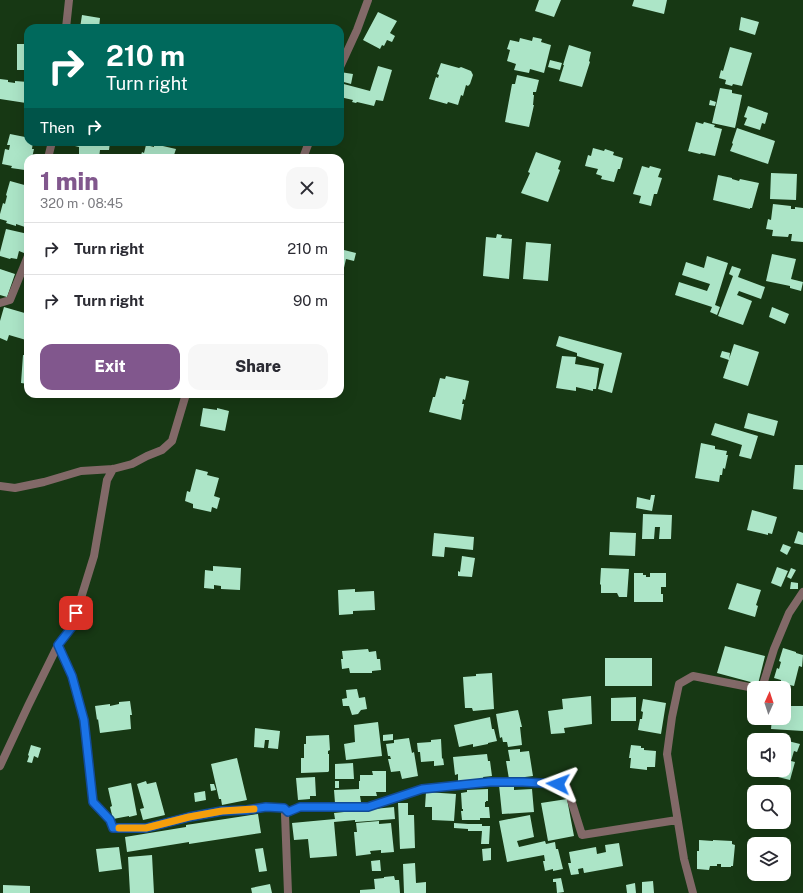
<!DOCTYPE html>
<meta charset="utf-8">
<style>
:root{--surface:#fff;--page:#f7f7f7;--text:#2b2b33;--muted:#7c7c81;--line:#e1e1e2;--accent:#81578d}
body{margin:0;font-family:"Public Sans",sans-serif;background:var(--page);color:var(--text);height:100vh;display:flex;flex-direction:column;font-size:15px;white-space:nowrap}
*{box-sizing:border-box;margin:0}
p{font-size:13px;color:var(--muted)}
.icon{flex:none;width:22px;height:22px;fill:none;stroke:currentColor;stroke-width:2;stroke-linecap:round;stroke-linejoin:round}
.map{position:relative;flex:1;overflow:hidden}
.details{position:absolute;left:24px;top:154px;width:320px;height:244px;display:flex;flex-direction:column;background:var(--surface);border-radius:12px;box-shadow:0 4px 16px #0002}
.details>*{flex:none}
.banner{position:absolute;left:24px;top:24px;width:320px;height:122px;border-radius:12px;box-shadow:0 4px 16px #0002;background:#00695c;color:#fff;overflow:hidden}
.needle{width:26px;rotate:3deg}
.fabs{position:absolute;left:747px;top:681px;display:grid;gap:8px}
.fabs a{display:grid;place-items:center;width:44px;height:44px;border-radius:8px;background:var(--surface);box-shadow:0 4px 16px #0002;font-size:20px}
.pin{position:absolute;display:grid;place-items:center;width:34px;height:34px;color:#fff;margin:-17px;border-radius:8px;box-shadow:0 2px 6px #0006}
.me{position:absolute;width:44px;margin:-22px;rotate:273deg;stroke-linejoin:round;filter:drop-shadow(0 0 3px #0008)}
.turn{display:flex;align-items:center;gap:14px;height:84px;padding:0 16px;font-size:18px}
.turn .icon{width:52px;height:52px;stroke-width:2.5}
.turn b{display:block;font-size:28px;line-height:34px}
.then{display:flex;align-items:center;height:38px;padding:0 16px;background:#0003;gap:8px;font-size:15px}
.round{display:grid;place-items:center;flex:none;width:42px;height:42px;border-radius:12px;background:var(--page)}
.overview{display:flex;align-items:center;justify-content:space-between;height:68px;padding:0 16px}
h1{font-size:24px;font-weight:800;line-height:30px;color:var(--accent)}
.cta{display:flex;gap:8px;margin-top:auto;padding:8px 16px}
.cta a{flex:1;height:46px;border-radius:12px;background:var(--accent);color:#fff;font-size:16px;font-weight:800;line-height:46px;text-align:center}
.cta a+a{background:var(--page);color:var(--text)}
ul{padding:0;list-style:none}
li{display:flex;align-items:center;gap:12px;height:52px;padding:0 16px;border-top:1px solid var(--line)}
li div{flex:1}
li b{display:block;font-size:15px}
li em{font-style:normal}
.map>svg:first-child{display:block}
</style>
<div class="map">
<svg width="803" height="893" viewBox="0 0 803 893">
<rect width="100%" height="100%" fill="#173814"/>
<!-- building -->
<path fill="#ace5c7" d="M539,0H561L554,17L535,11Z
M634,0H667L664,14L632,6Z
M378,12L397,21L390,33L395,36L392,42L387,40L384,46L382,45L380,49L363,40Z
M82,15L100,18L99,28H80Z
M741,17L759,22L755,35L739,30Z
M533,37L542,39L541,42L551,45L544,73L530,69L529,73L514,70L516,64L507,61L510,50L507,49L510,40L519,42L520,38L532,41Z
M17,44H28V70H17Z
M569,45L591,52L589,61L590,62L582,87L559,81L564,65H563Z
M730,47L752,53L742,86L733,84L732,86L725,84L726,80L719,78L721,70L723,71Z
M550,60L562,63L560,70L548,67Z
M441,63L459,68L461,67L471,71L473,75L470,84L468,86L466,85L463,96L461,95L458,105L448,102L447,104L429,99L436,77L438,78L439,75L437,74Z
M378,66L392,70L383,101L376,100L374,106L357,102L356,103L352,102L353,100L340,97V83L370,91Z
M340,72L353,74L351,84L340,81Z
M517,75L539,80L536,92H533V95H534L533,105H534L529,127L505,122L512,84H515Z
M0,79L8,80V82L15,83V81L28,82V90H27L26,103L0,99Z
M720,88L732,90V93L742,95L735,128L712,123Z
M710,100L716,102L715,106L709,105Z
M748,106L768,113L765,124L762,123L760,130L744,125L747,118L744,117Z
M696,122L703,124L704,122L715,125L714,127L722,129L715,156L701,153L700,154L688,151Z
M737,128L775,141L768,164L730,151L733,144L732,143Z
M10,134L25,137V139L28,140V142H33L32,149H34L32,158H28V161H27L25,170L11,168L12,166L2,164L5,149L9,150L10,145H7Z
M76,142H110L109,150H100L99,158H72V155L79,156V147L75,146Z
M154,144L176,149L173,158H140L142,152L144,153L146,145L154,147Z
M593,148L604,151L605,149L614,152L613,155L623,158L620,169H618L614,182L601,179L602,176L596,174L598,169L585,166L588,155L591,156Z
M536,152L561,161L558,169L560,170L548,202L521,193L530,173L528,172Z
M642,166L649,168L650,166L661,169L658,177L662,178L657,194H654L651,206L639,203L641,196L633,194Z
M771,173L797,174L796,200L770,199Z
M718,175L732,178V179L739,181L740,179L759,183L752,208H750V209L713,200Z
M10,181L28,186V217L25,227L16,224V226L6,223L7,221L0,219V214L3,203L5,204L7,196L6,195Z
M773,204L791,206V209H795V207L803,208V242L791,241L792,234H789L788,237L772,236L773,230L766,229L768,219L771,220Z
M6,229L28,234V239L24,253L19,251L17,259L11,258L10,259L0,256V252Z
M497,234L502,235L501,238L512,239L509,279L483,276L486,237L496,238Z
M526,242L551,244L548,281L523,279Z
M340,249L356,253L354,261L346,259L341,281Z
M772,254L796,259L791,279L803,282L801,291L790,288V286L766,281Z
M707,256L728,263L715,305L720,307L717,315L710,312L712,307L675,295L679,282L707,291L710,284L682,275L686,262L704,268Z
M732,266L741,269L738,277L765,287L761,299L739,291L737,295L752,301L743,325L718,316L733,276L729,274Z
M0,269L15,274L7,297L0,295Z
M4,307L28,314V332L26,340L9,335L7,341L0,338V321Z
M772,307L789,314L785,324L769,317Z
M559,336L622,353L612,393L598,389L604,364L577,356V353L556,346Z
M734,344L759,352L748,386L723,378Z
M722,351L730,353L729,360L720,357Z
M23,355H28V384L21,383Z
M562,356L576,357L575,364L599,368L596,389H593V391L576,387V391L556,388Z
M446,376L469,381L465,400L463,399L462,404H464L461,420L429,412L433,397H435L440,378L445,379Z
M203,408L217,410V408L229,411L225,431L200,426Z
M748,413L778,421L774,436L744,428Z
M715,423L758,436L751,459L739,456L742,445L711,435Z
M701,443L715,446V449L727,451L726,455H728L725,469L723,468L722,475H720L719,482L695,478Z
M795,465H803V490L793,489Z
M196,469L208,472L207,475L219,478L214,496L220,498L217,509L212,507L211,512L193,508V504L185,501L187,491L190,492Z
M651,495H655L652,511L636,508L637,497L650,500Z
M752,510L777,517L772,534L768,533V535L747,530Z
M643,514L672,515L671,539H659L660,527H655L654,539H642Z
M798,531L803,533V545L794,543Z
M610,532L636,533L635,556L609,555Z
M434,533L474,537L473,550L445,547L444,557L432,556Z
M783,544L791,547L787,555L780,551Z
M462,556L475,558L472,577L458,576V571L460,572Z
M213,566L241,568L240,590L221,589V586L214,585V589L204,588L205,570L213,571Z
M777,567L788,571L781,587L771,583Z
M601,568L629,569L627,597H619L617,593H601V585L600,584Z
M791,568L796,570L791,579L787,577Z
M634,573H643V575H646V577H650V573H666V587H661V594H663V602H634Z
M791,582L798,583V589H790Z
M737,583L761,590L756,605L758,606L755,617L728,609Z
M355,589V592L374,591L375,610L353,611V614L339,615L338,590Z
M725,646L765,656L758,684L717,673Z
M783,648L796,652V653L803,655L802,667L799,666L794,686L781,683V680L774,678L777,668L779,669L781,662L779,661Z
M368,649L369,652L376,651L377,659H380L381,670L372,671V673H350L349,668L342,669L341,659H343L342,651Z
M605,658H652V686H605Z
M492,673L494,709L473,711L472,708H465L463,677L476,676V674Z
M357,689L359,698L365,697L367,709L361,710L358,714L352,715L349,706H343L342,699L347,698L346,690Z
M591,696L592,724L564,728L565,733L551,734L548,711L563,709L562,699Z
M636,697V721H611V698Z
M643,699L666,703L661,734L638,730L640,719H642L643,712L641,711Z
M130,701L132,715H130L131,729L100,733L98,719L97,720L95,706L110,704V706L119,704V702Z
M784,706H803V731L771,729L772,718H784Z
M518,710L522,727H520L522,745L508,747L507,742H503L502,737L500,738L496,714Z
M490,717L492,729H494L497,741L488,743V744L473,747V744L459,747L454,725Z
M378,722L382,756L346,760L344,744L355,742L354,725Z
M255,728L280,731L278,749L268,748L269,740H265L264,748L254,747Z
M393,734V740L383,741V735Z
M329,735L330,750L328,751V754H329V771L328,772L301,773V758H304V744H306V736Z
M409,738L412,753L414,752L418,776L402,779L400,771L391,772L388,759H391L390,756H388L386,744L394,743V740Z
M441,739L442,759L443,758L444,765L434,766V761L421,762L420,752H418L417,743L431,742V740Z
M784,740L800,744L797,752L794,751L791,761L795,762L790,780L770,775L771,770H784Z
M31,745L41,748L38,758L34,756L32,763L27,762L29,756L28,755Z
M631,745L641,746V748H644V750L656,751L655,767H647V770L630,768L631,758H629Z
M520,749V752L529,751L533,776L509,779L506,761H510L508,750Z
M487,754L488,761H490L492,776L483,777L484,780L458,783V774L455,775L453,757Z
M237,758L247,800L222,805L221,799H219L211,764Z
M353,763L354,779H335V764Z
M372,771H386V792H376L377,796H360L361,802L335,803L334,790L359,789V781H360V775H373Z
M315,777L316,796H310V799L298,800L296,778Z
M146,781L147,784L156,782L165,815L143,820L140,809L144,808L137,784Z
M335,781H339V788H335Z
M131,783L137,815L129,817V816L113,819L110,807L112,806L108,788Z
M210,784H214L216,790L211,791Z
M514,784V790L532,789L534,812L502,814L499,785Z
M488,789V801H486V802H485V807H489L490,818H480V820H462L461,811H463V809H462L461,793L467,792V790Z
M205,791L206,800L195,802L194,793Z
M426,792L456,794L454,821L432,820V807H425Z
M567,799L574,836L548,841L541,803Z
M398,803H408V815H414L415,848L400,849Z
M394,807L395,819L356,822H355V820L334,822L337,856L310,858L308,839L294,840L292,823L335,819L334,813Z
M258,814L261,833L189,844V842L127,852L125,837L186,827V825Z
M530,815L534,837L517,841L519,847L545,841L546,844L555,842L556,849H558L563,869L553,871V869L545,871L543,861H545L544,855L507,862L499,821Z
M379,821V824L391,823L394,852L381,853V850L370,851L371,854L356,856L354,832H357L356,823Z
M454,823L468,824V829L454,828Z
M468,824H482V826H490L489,844H481L482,831H468Z
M699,840L713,841V840L732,841V844L735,845L733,866H731V867H721V864H717V866H710L709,870L697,869V851H699Z
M619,843L623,866L584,873L583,868L578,869L579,874L571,875L568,863H571L569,852L596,847L597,854L606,852L605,845Z
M119,847L122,869L99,872L96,849Z
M263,848L267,871L259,872L255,849Z
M491,848V860L483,861L482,849Z
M152,855L154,893H130L128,857Z
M380,860L381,871H372L371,861Z
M415,863L416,883L426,882V893H404L403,864Z
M394,876L395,880H399L400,893H360V890L375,889L374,879L384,878V877Z
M561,878L564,892L557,893L556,882H553V879Z
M653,881L654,893H642V882Z
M635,883L636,893H627L626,885Z
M270,884L272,893H252L251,888Z
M3,885L30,886V893H3Z"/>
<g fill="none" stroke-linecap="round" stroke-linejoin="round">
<!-- minor -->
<path stroke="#826968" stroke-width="8" d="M66,28L69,0
M340,67L357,30L368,0
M48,158L52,142
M303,158L309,142
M0,303L10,300L28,256
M0,486L15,488L44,482L81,471L113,469L132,464L147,456L162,450L172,441L186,394
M58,645L72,676L84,721L93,802L110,820L113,828H146L189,817L221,811L247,810L266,807L284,808L288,812
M762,688L774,649L789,613L803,592
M0,766L28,706L58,645L72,627L94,556L107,480L113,469
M288,893L285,814L300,807H368L422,789L490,782H523L558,784L567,787L582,835L677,820
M693,893L684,859L667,754L672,717L679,684L693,676L754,688"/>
</g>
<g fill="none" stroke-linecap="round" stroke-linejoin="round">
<!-- route casing -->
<g stroke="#114b97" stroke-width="10">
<path id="route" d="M76,613L72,627L58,645L72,676L84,720L93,802L110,820L113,828H146L189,817L222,811L247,810L266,807L284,808L288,812L300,807H368L422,789L490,782H523L558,784"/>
</g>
<!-- route -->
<use href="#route" stroke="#1a73e8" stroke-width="7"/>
<!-- slow -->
<path stroke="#f59e0b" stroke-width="7" d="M119,828H146L189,817L222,811L254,809"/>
</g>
</svg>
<div class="fabs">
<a><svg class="needle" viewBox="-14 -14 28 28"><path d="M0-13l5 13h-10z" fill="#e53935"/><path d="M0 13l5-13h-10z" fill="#7c7c81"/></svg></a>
<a><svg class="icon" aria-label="sound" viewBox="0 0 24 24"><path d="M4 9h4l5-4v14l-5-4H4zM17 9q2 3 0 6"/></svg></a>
<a><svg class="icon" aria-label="search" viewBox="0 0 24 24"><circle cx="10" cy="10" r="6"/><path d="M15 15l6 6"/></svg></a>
<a><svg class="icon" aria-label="layers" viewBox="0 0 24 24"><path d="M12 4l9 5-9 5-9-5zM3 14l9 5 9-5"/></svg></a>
</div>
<div class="pin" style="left:76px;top:613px;background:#d93025"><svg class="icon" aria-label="arrive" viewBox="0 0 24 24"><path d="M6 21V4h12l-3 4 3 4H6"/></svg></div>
<svg class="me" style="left:558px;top:784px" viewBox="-20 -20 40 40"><path d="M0-17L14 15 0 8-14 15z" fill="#1a73e8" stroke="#fff" stroke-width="4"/></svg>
<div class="banner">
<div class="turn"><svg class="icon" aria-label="right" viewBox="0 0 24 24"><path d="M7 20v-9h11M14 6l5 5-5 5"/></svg><div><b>210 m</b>Turn right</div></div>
<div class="then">Then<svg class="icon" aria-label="right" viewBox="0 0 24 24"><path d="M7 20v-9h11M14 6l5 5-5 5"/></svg></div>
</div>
<section class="details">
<div class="overview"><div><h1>1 min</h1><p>320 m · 08:45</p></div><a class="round"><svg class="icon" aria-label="close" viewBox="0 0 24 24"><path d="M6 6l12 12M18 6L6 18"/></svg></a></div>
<ul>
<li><svg class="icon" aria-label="right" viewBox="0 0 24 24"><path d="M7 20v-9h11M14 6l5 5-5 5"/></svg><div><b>Turn right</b></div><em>210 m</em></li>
<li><svg class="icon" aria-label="right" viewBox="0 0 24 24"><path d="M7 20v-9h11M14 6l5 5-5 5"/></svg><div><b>Turn right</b></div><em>90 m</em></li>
</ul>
<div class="cta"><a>Exit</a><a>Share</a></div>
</section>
</div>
